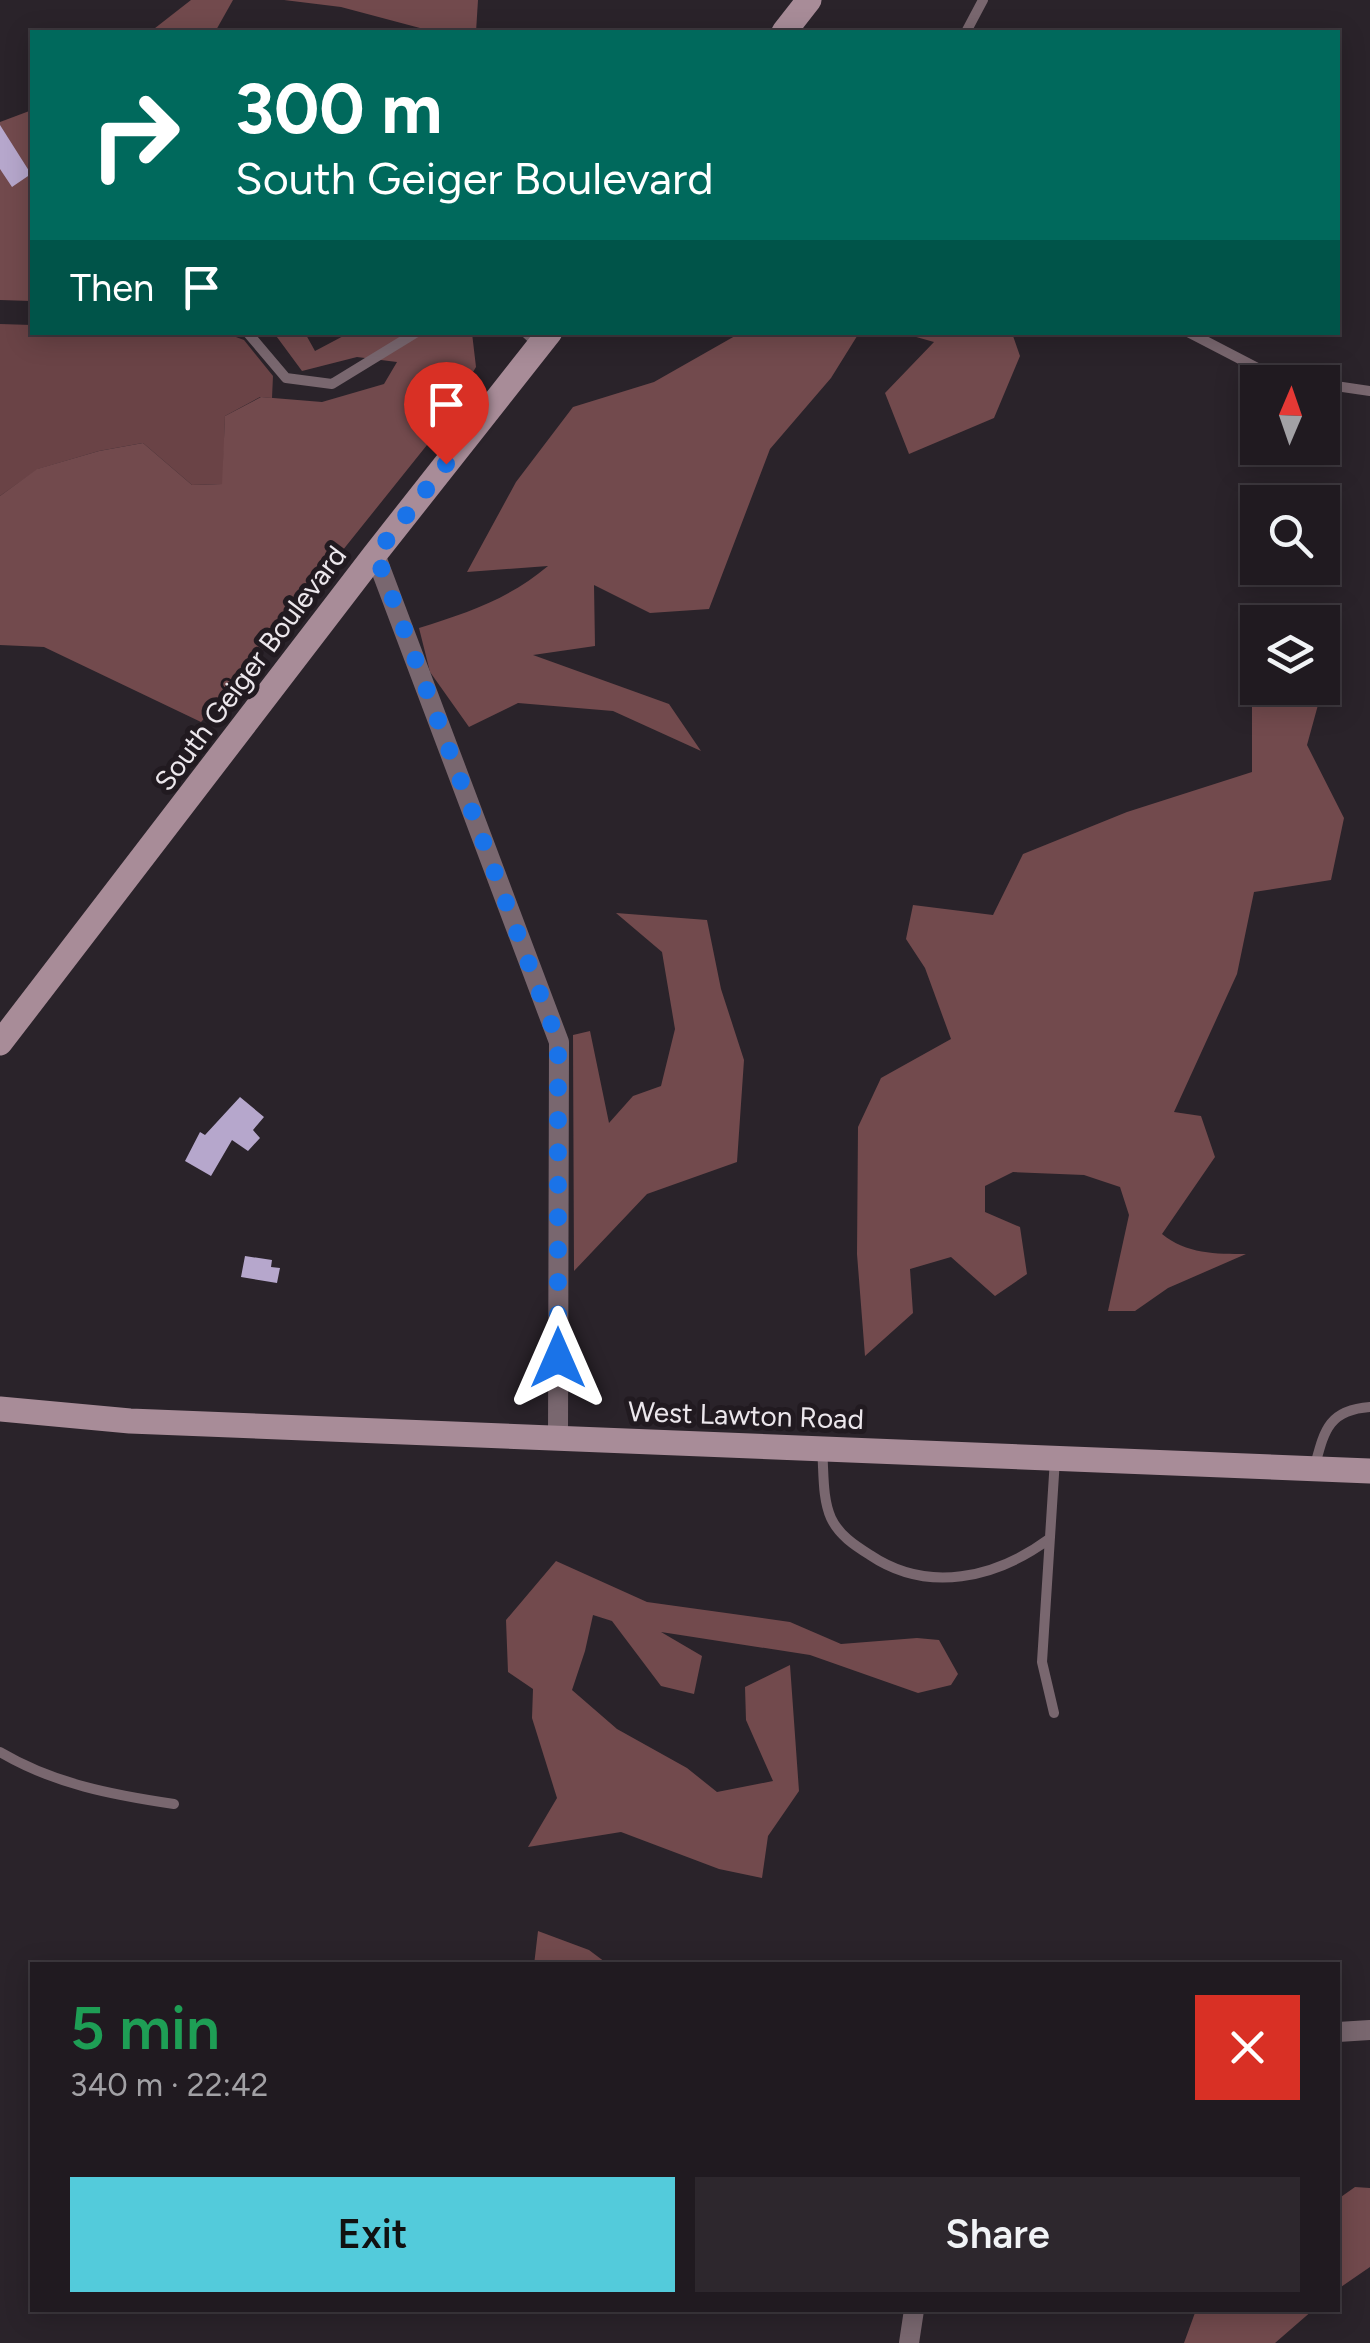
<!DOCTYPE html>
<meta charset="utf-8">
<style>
:root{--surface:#201a20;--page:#2d272d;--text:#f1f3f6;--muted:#a2a1a5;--line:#3d383e;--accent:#53cbdb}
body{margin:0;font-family:Figtree,sans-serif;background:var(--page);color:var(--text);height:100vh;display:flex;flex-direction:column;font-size:38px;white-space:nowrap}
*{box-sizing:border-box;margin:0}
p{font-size:32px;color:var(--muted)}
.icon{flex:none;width:55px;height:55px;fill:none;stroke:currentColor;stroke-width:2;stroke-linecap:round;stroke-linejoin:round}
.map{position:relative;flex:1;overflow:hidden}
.sheet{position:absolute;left:30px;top:1962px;width:1310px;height:350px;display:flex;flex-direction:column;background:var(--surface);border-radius:0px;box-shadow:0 5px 25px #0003,0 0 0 2px var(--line)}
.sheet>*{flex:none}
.banner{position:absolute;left:30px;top:30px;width:1310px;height:305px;border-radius:0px;box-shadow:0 5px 25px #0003,0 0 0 2px var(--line);background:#00695c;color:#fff;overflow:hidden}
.needle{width:65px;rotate:2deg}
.fabs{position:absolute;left:1240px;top:365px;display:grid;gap:20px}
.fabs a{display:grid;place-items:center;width:100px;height:100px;border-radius:0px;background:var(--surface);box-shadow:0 5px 25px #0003,0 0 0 2px var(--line);font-size:50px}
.pin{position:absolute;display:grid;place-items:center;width:85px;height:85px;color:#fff;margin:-102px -42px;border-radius:50% 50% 50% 0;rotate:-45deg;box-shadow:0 0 10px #0007}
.pin .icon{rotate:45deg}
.me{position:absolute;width:110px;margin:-55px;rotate:0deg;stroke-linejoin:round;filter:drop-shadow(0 0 8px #0008)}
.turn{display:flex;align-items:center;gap:35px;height:210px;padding:0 40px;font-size:45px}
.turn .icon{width:130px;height:130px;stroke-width:2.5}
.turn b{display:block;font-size:70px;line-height:85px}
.then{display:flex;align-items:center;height:95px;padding:0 40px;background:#0003;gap:20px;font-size:38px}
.round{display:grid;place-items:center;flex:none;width:105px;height:105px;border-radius:0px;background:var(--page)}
.headline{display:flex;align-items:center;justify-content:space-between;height:170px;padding:0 40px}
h1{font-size:60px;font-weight:600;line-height:75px;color:#1e9e55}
.cta{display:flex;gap:20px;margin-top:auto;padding:20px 40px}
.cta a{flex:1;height:115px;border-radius:0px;background:var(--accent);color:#111;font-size:40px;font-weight:600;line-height:115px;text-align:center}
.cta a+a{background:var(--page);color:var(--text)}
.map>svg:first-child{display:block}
</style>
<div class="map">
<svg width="1370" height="2343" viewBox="0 0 1370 2343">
<rect width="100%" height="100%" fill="#2a232a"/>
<!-- green -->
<path fill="#6a4346" d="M0,324L32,325V332L225,333L244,340L273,376L272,398L260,397L225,416L223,484L192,485L143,443L99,451L38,469L0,496Z"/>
<!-- forest -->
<path fill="#724a4d" d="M191,0H233L215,32H150Z
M284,0H478L476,32H435L341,7Z
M32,110V301L0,300V122Z
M742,332L859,333L831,378L770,449L709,609L650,613L594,585L595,646L533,655L669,704L701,751L613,711L518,703L469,727L430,672L419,628C467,613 509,599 548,566L467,572L516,482L573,407L654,382Z
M274,333H305L315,351L349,333H472L476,367L435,435L242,676L201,722L44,647L0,645V496L37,469L99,451L143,443L192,485L222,484L225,416L261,397L322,402L384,384L397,362L357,357L302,371Z
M902,333H1012L1020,356L994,418L909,454L885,393L934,342Z
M1335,643L1307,745L1344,818L1331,880L1254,892L1237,974L1174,1112L1201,1116L1215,1157L1162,1234C1186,1254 1216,1254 1246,1254L1168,1288L1135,1311H1108L1129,1215L1120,1187L1084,1175L1013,1172L985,1186V1212L1020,1227L1027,1274L995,1296L951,1257L910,1269L913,1313L865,1356L857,1254L858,1127L881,1078L951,1039L925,968L906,939L913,905L993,915L1023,854L1127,812L1252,772V701L1263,688H1322L1323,649Z
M616,913L707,920L721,989L744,1060L737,1162L647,1194L574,1271L573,1035L590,1031L609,1123L633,1096L661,1086L675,1029L662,952Z
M556,1561L647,1602L790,1622L841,1644L917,1638L939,1640L958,1674L951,1685L918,1693L810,1655L661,1632L702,1656L694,1694L661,1686L612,1621L593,1615L585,1651L572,1690L617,1729L687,1768L717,1792L773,1781L746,1720L745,1687L790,1665L799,1791L768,1836L762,1878L719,1869L621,1832L528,1847L557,1798L532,1718L533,1689L508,1672L506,1620Z
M538,1931L589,1950L609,1965H534Z
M1355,2187L1370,2188V2267L1338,2289V2199Z
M1196,2310H1313L1275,2343H1184Z"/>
<!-- building -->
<path fill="#b6a7cc" d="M0,125L31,174L12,187L0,169Z
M240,1097L264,1117L253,1130L260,1138L248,1151L232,1140L211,1176L185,1161L200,1132L205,1135Z
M245,1256L272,1260L271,1267L280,1268L277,1283L241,1277Z"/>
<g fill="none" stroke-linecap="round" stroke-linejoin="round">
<!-- lane -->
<path stroke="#79676f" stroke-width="10" d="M966,32L983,0
M247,332L286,378L332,384L417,332
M525,332L539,345
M1188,332L1267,373L1311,382
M1322,384L1370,391
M822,1449C824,1471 822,1498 831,1518C839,1535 854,1545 870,1555C928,1594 996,1578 1049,1539
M1314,1469C1324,1432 1327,1410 1370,1407
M1054,1713L1042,1662L1055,1459
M0,1752C54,1784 113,1795 174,1804"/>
<!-- street -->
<path stroke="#79676f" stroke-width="20" d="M375,554L559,1042L558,1437
M1338,2032L1370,2030
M909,2343L914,2310"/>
<!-- secondary -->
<path stroke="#a88c98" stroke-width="25" d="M784,32L809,0
M0,1043L375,554L550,332
M0,1409L130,1421L1370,1471"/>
</g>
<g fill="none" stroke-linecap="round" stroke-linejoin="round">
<!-- route -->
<path stroke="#1a73e8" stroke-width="18" stroke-dasharray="0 32.4" d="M446,464L376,554L558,1042V1358"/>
</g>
<g text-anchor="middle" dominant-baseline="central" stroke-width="10" stroke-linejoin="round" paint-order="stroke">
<!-- street labels -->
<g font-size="28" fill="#ece7ec" stroke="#211a20">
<text transform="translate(250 668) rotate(-53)">South Geiger Boulevard</text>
<text transform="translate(746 1415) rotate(2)">West Lawton Road</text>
</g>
</g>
</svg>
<div class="fabs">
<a><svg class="needle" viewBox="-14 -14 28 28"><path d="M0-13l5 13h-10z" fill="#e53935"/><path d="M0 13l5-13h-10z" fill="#a2a1a5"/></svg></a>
<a><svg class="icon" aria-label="search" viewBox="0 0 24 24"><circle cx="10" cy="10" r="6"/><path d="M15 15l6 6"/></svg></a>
<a><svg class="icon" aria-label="layers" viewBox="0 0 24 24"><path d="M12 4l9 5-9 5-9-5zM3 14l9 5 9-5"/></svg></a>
</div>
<div class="pin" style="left:446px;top:464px;background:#d93025"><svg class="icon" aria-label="arrive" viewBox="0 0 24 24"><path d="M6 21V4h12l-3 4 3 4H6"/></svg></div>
<svg class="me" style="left:558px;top:1358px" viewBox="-20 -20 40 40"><path d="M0-17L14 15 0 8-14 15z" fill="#1a73e8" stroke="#fff" stroke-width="4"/></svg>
<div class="banner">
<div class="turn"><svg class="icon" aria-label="right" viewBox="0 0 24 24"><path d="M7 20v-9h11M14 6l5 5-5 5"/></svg><div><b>300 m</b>South Geiger Boulevard</div></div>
<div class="then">Then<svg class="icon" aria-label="arrive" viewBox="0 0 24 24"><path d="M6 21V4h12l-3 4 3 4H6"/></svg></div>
</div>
<section class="sheet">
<div class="headline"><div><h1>5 min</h1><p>340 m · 22:42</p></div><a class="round" style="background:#d93025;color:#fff"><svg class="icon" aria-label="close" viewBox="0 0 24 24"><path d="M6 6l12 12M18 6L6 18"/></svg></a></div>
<div class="cta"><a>Exit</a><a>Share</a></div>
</section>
</div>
